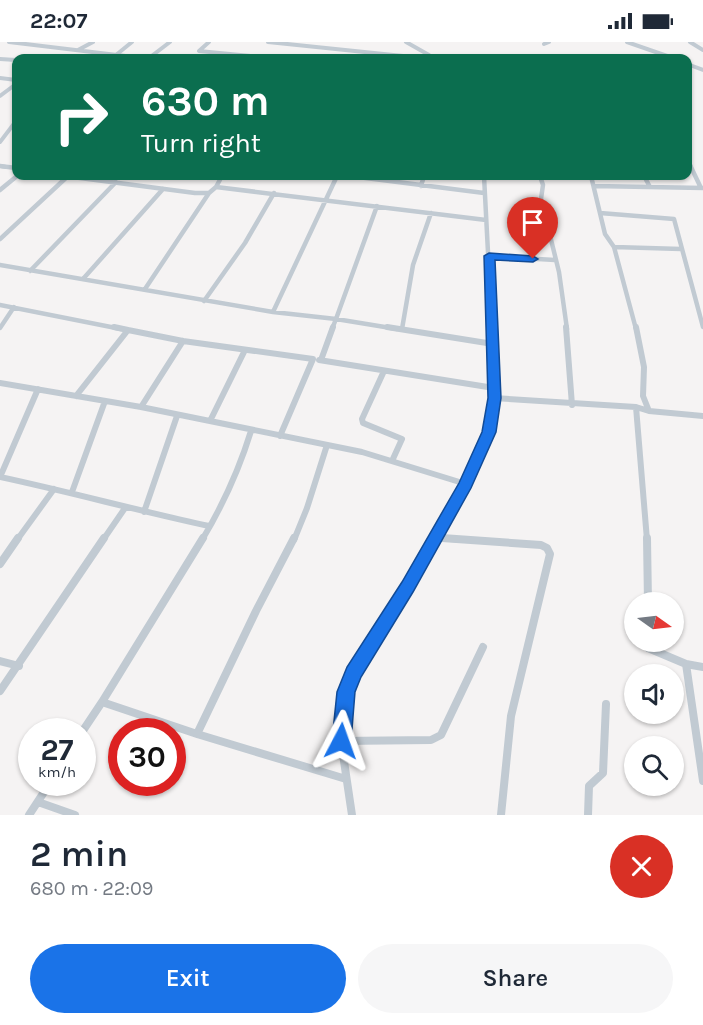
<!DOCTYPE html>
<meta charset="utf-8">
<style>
:root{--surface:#fff;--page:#f6f6f7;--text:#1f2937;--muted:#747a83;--accent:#1a73e8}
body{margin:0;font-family:Karla,sans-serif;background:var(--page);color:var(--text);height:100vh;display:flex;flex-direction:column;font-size:22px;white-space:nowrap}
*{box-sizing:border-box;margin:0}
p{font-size:20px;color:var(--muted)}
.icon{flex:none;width:33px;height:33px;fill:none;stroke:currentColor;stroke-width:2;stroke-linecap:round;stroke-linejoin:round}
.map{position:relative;height:773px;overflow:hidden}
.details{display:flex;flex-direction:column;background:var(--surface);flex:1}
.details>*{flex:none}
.hud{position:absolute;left:12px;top:12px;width:680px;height:126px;border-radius:12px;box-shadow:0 2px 4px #0004;background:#0b6e4f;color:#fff;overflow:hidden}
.needle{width:39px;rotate:104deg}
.tools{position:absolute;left:624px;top:550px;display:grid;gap:12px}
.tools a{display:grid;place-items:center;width:60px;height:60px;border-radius:50%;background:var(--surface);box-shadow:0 2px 4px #0004;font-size:30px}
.speed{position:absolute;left:18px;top:676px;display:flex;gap:12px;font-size:30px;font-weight:700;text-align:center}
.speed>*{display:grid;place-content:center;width:78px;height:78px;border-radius:50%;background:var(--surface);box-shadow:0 2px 4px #0004;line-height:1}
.speed small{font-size:15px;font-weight:400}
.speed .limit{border:9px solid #d22;background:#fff;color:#111}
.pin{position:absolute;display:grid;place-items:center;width:51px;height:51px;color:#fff;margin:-62px -26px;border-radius:50% 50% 50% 0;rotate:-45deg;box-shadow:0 0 6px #0007}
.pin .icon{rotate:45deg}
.me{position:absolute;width:66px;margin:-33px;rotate:4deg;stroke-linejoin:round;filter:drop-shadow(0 0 4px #0008)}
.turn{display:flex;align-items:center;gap:21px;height:126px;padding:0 30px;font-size:27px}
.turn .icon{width:78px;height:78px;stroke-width:2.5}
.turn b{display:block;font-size:42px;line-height:51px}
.round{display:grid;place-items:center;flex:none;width:63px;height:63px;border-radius:32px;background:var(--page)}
.overview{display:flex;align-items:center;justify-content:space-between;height:102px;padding:0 30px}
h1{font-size:36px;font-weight:600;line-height:45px}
.cta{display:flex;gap:12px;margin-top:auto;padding:12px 30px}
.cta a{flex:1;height:69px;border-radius:36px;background:var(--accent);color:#fff;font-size:24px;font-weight:600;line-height:69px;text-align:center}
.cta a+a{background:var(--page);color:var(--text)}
.status{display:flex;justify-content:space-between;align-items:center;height:42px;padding:0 30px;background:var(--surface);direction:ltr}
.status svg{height:16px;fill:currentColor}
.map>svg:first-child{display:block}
</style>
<div class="status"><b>22:07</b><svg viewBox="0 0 49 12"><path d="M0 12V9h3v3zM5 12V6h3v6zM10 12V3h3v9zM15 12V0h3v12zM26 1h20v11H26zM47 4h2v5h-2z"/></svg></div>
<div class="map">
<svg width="703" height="773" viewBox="0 0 703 773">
<rect width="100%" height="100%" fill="#f5f3f3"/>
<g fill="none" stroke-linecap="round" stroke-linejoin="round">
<!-- street-far3 -->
<path stroke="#c1cad2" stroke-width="4" d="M9,0L142,16H149L170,0
M209,0L199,9L273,16
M268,0L403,14L503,15
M406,0L429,13
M627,0L673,16
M690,0L703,8
M544,2L549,0
M78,8L93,0
M116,13L132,0
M0,17L16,18
M687,22L703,28
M0,36L16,38
M0,54L16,42
M0,100L16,79
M687,116L691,125
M0,124L6,125"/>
<!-- street-far2 -->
<path stroke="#c1cad2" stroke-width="4.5" d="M690,123L701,146
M0,124L16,126
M65,134L195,151H209L216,145L486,178
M350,134L484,151
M484,134L492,287
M540,134L543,143L541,157L559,230L567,287
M591,134L605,192L614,205L636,287
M644,134L650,145
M421,144L424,134
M594,144L703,146
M216,145L222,134
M0,148L17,134
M600,171L674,177L703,285
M0,197L68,134
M614,205L681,207
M489,214L555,218
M0,223L273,270L336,277L377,164
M30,229L116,140
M83,237L163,147
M145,247L209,151
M204,259L245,201L274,151
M0,263L121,287
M273,270L337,134
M0,286L14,265
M332,287L336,277L397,287
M402,287L413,223L431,171"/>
<!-- street-far1 -->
<path stroke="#c1cad2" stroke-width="6" d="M114,285L128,288
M387,285L493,302
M566,285L572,363
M636,285L644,325L643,354L649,369
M319,318L494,346
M321,318L333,285
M384,329L362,377L363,381L402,397L392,419
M0,341L141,365L362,410L466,442
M38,347L0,435C70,450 139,469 209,484
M76,354L128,288L183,299L313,317L280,394
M494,356L636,365L649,369L703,374
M141,365L183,299
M636,365L647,498
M210,379L245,308
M72,450L105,359
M144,470L177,374
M435,496L465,498
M17,498L54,447
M103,498L125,466
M202,498C223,463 239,428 251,389
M294,498L307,466L327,403
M434,498C452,466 489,408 493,373C496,344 494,314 492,285"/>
<!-- street -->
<path stroke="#c1cad2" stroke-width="8" d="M442,496L541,503L547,506L550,512L511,674L501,773
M647,496L648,561
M0,522L18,496
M648,600V606L686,622L703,625
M0,619L19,624
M686,622L703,739
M0,649L104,496
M102,660L203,496
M82,690L102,660L197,692L346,737
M197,692L256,569L294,496
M341,699L431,698L441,693L483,605
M38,760L75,773
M29,773L50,741
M352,773L341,699L346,650L353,631L408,545L435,496
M588,773L589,744L603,731L606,662"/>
</g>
<!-- route -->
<path fill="#1a73e8" stroke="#114b97" stroke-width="1.5" d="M489,211L533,214L538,217L533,220L495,218L501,356L496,390L471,446L413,550L361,635L355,650L351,699L348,706L341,709L335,706L332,699L337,650L347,625L402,540L459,441L482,390L488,356L484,214Z"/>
</svg>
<div class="tools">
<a><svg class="needle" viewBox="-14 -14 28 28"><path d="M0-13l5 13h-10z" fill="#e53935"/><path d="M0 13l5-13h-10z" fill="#747a83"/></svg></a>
<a><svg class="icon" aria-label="sound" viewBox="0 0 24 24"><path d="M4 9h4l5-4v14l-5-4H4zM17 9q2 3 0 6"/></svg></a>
<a><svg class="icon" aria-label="search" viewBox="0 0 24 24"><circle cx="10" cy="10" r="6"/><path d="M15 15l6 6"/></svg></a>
</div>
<div class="speed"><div>27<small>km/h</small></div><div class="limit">30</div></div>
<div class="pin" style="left:533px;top:217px;background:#d93025"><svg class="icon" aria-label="arrive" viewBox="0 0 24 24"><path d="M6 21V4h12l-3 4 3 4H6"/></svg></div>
<svg class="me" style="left:341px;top:699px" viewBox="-20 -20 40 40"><path d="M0-17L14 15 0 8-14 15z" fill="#1a73e8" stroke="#fff" stroke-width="4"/></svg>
<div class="hud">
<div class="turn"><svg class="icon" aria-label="right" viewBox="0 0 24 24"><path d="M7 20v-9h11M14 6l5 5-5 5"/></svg><div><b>630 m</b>Turn right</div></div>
</div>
</div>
<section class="details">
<div class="overview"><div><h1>2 min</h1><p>680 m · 22:09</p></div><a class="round" style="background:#d93025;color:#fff"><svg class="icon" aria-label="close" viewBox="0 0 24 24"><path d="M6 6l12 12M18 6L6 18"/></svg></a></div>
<div class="cta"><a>Exit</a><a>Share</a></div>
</section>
